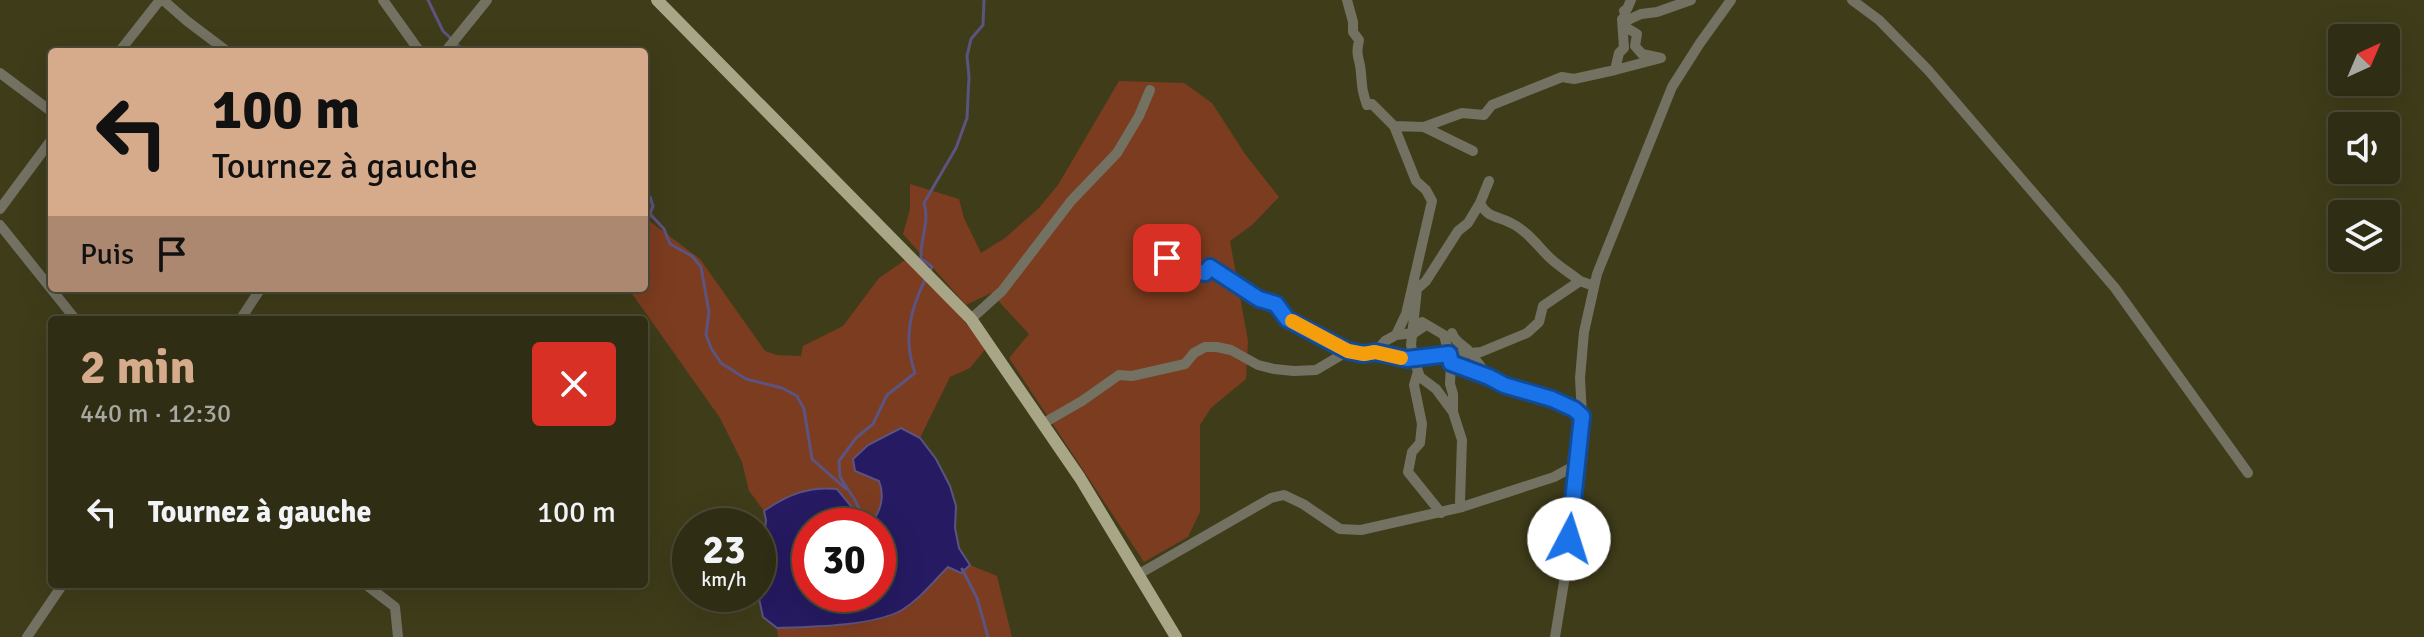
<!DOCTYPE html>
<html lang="fr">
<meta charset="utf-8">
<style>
:root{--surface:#2f2d14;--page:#37351d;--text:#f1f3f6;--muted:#a7a8a0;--line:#4a4934;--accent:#d6ab8b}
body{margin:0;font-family:Signika,sans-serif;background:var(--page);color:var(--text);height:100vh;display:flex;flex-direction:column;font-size:30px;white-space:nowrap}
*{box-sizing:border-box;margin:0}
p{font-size:26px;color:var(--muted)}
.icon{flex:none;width:44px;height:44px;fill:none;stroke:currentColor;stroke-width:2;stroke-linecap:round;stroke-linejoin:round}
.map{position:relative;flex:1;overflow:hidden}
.drawer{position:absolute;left:48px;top:316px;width:600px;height:272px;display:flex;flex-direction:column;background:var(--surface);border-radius:8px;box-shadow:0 8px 32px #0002,0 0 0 2px var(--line)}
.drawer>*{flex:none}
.top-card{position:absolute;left:48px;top:48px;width:600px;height:244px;border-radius:8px;box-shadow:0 8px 32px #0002,0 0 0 2px var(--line);background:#d6ab8b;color:#111;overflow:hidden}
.needle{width:52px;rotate:44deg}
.tools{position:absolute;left:2328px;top:24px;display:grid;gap:16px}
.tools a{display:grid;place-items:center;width:72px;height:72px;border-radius:8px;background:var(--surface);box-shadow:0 8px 32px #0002,0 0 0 2px var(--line);font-size:40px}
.speed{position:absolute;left:672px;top:508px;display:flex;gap:16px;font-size:40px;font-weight:700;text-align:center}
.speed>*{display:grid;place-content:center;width:104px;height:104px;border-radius:50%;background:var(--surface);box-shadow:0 8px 32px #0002,0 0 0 2px var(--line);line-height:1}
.speed small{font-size:20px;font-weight:400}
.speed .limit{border:12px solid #d22;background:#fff;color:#111}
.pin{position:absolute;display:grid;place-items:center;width:68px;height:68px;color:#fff;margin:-34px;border-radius:16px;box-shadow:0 4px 12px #0006}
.me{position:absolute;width:88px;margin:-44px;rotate:5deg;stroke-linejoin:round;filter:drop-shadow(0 0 6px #0008)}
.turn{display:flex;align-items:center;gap:28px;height:168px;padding:0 32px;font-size:36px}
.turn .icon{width:104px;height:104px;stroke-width:2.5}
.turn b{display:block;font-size:56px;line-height:68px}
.then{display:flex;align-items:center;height:76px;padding:0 32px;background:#0003;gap:16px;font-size:30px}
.round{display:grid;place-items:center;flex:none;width:84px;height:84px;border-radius:8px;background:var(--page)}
.overview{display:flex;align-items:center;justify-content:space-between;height:136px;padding:0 32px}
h1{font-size:48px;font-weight:800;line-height:60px;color:var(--accent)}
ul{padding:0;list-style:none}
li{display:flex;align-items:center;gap:24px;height:120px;padding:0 32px}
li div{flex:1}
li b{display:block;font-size:30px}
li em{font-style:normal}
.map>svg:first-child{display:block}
</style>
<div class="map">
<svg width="2424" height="637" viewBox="0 0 2424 637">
<rect width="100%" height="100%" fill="#3f3c1a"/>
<!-- green -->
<path fill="#7c3c1f" d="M1119,81L1184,83L1212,103L1245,154L1279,197L1252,225L1230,241L1248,341L1246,379L1211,408L1200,425V512L1188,537L1144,562L1009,358L1029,334L991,293L966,305L903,234L910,209V184L959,199L964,218L981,253L1005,238L1038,209L1058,185Z
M644,217L700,259L765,351L777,355L801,356L803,346L843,326L879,278L908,258L987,347L970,368L950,377L920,438L901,428L855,471L879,481C885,496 881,513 870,525L859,516L837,489C810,487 786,496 764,511L749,491L742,462L720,418L628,288H644Z
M970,565L997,576L1012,637H778L777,628L848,623L927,590L948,567L961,573Z"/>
<!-- water -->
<path fill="#261a62" stroke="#5c5380" stroke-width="2" fill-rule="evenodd" d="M901,428L920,438L936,459L950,486L956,506L955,528L959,548L970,565L961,573L948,567C933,582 920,599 902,610C874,626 811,627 777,628L763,617L758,594L766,520L764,511C787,495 809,486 837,489L859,516L870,524C881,512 885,496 879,481L855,471L853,459L868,445ZM810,526H878V594H810Z"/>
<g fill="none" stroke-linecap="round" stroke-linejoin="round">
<!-- stream -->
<path stroke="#5c5380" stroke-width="3" d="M428,0L443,31L465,52
M644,195L650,197L653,206L650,214L664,229L670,244L692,256L701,267L709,312L706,335L711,348L721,363L746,379L782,388L797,396L804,409L812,459L846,489
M929,273L932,267L921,258C920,239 930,222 924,203L956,148L967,118L969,77L967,56L971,39L983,25L984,0
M853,497L840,477L839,461L856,438L873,424L887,395L915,373C903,340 910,310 925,280
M854,498L867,526
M962,569L977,598L988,637"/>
<!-- minor -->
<path stroke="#727162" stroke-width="10" d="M163,0L187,21L228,52
M383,0L420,52
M1347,0L1353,22V32L1359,40C1355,58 1360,57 1361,73C1362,86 1362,91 1367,105L1372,104L1394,126L1424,127L1473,151
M1852,0L1879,20L1928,70L2115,288L2248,473
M1622,19L1628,20L1641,14L1657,12L1691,0
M119,52L160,0
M445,52L487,0
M1615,70L1661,58L1642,54L1635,46L1637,34L1627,28L1623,21
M0,73L52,112
M1394,126L1416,181L1426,190L1432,201L1406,314L1396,335
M1424,127L1462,113L1484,115L1492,105L1562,77L1574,79L1615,70L1619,53L1624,48L1622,19L1626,16L1624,11L1627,9L1631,0
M1480,203C1487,218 1498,216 1511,223C1526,230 1538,246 1549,257C1558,266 1570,273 1580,281
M0,209L52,139
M0,225L76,320
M1141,260C1151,263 1158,257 1168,258C1181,260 1192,270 1205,273L1210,267L1259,299L1276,304L1287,319L1348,351L1364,354L1375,352L1385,341L1396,335L1414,333L1426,325
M971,319L1002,291L1071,201L1117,153L1139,116L1150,90
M240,320L261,288
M1422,322L1444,335L1451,363L1450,384L1453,394V412L1462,440L1460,502L1462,507
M1452,333C1455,342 1462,344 1469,351C1476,359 1481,369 1489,376C1514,399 1556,392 1582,416
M1375,352L1407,359L1481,352L1527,333L1539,322L1543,306L1580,281L1594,286
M1451,363L1487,376
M1418,371L1414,385L1422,424L1420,443L1412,452L1408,472L1441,513
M1453,412L1436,389L1420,377L1415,363L1411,345L1417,289L1426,281L1458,231L1468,223L1480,203L1489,181
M1042,424L1082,401L1119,375L1132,376L1185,364L1194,353L1205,347H1217L1231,350L1258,365L1274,369L1294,371L1316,370L1348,351
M1139,574L1271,498L1284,495L1303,504L1340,529L1361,530L1462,507L1554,477L1576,465L1582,416L1580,378L1584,332L1597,274L1672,87L1700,43L1731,0
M365,584L395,607L398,637
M27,637L63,584
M1555,637L1567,564L1576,465"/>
<!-- major -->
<path stroke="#a8a686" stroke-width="12" d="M657,0L971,319L1080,478L1176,637"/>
</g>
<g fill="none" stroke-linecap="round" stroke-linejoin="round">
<!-- route casing -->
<g stroke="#114b97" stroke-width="20">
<path id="route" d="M1167,258L1187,265L1192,270L1205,273L1210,267L1259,299L1276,304L1287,319L1348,351L1364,354L1375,352L1407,359L1449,354L1451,363L1489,377L1504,385L1552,399L1574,409L1582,416L1569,539"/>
</g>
<!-- route -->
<use href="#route" stroke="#1a73e8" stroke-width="14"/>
<!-- slow -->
<path stroke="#f59e0b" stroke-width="14" d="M1292,321L1348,351L1364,354L1375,352L1401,358"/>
</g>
</svg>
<div class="tools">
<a><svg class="needle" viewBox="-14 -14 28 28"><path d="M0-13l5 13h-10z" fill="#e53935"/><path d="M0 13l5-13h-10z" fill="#a7a8a0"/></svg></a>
<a><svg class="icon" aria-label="sound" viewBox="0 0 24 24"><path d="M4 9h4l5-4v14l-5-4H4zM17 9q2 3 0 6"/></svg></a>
<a><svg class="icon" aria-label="layers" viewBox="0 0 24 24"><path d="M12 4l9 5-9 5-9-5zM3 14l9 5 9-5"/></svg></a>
</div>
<div class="speed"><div>23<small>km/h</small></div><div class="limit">30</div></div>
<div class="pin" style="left:1167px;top:258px;background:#d93025"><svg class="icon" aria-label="arrive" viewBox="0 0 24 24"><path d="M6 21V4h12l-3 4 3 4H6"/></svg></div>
<svg class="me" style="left:1569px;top:539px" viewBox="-20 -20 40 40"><circle r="19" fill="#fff"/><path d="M0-13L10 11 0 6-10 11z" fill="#1a73e8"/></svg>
<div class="top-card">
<div class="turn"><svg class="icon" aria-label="left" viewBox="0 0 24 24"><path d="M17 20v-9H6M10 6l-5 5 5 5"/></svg><div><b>100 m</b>Tournez à gauche</div></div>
<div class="then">Puis<svg class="icon" aria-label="arrive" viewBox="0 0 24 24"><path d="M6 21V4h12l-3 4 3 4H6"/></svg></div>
</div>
<section class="drawer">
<div class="overview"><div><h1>2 min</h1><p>440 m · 12:30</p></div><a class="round" style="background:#d93025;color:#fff"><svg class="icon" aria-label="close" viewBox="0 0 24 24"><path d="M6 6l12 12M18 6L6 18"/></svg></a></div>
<ul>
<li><svg class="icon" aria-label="left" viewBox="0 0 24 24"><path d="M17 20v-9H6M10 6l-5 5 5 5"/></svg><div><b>Tournez à gauche</b></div><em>100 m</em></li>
</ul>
</section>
</div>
